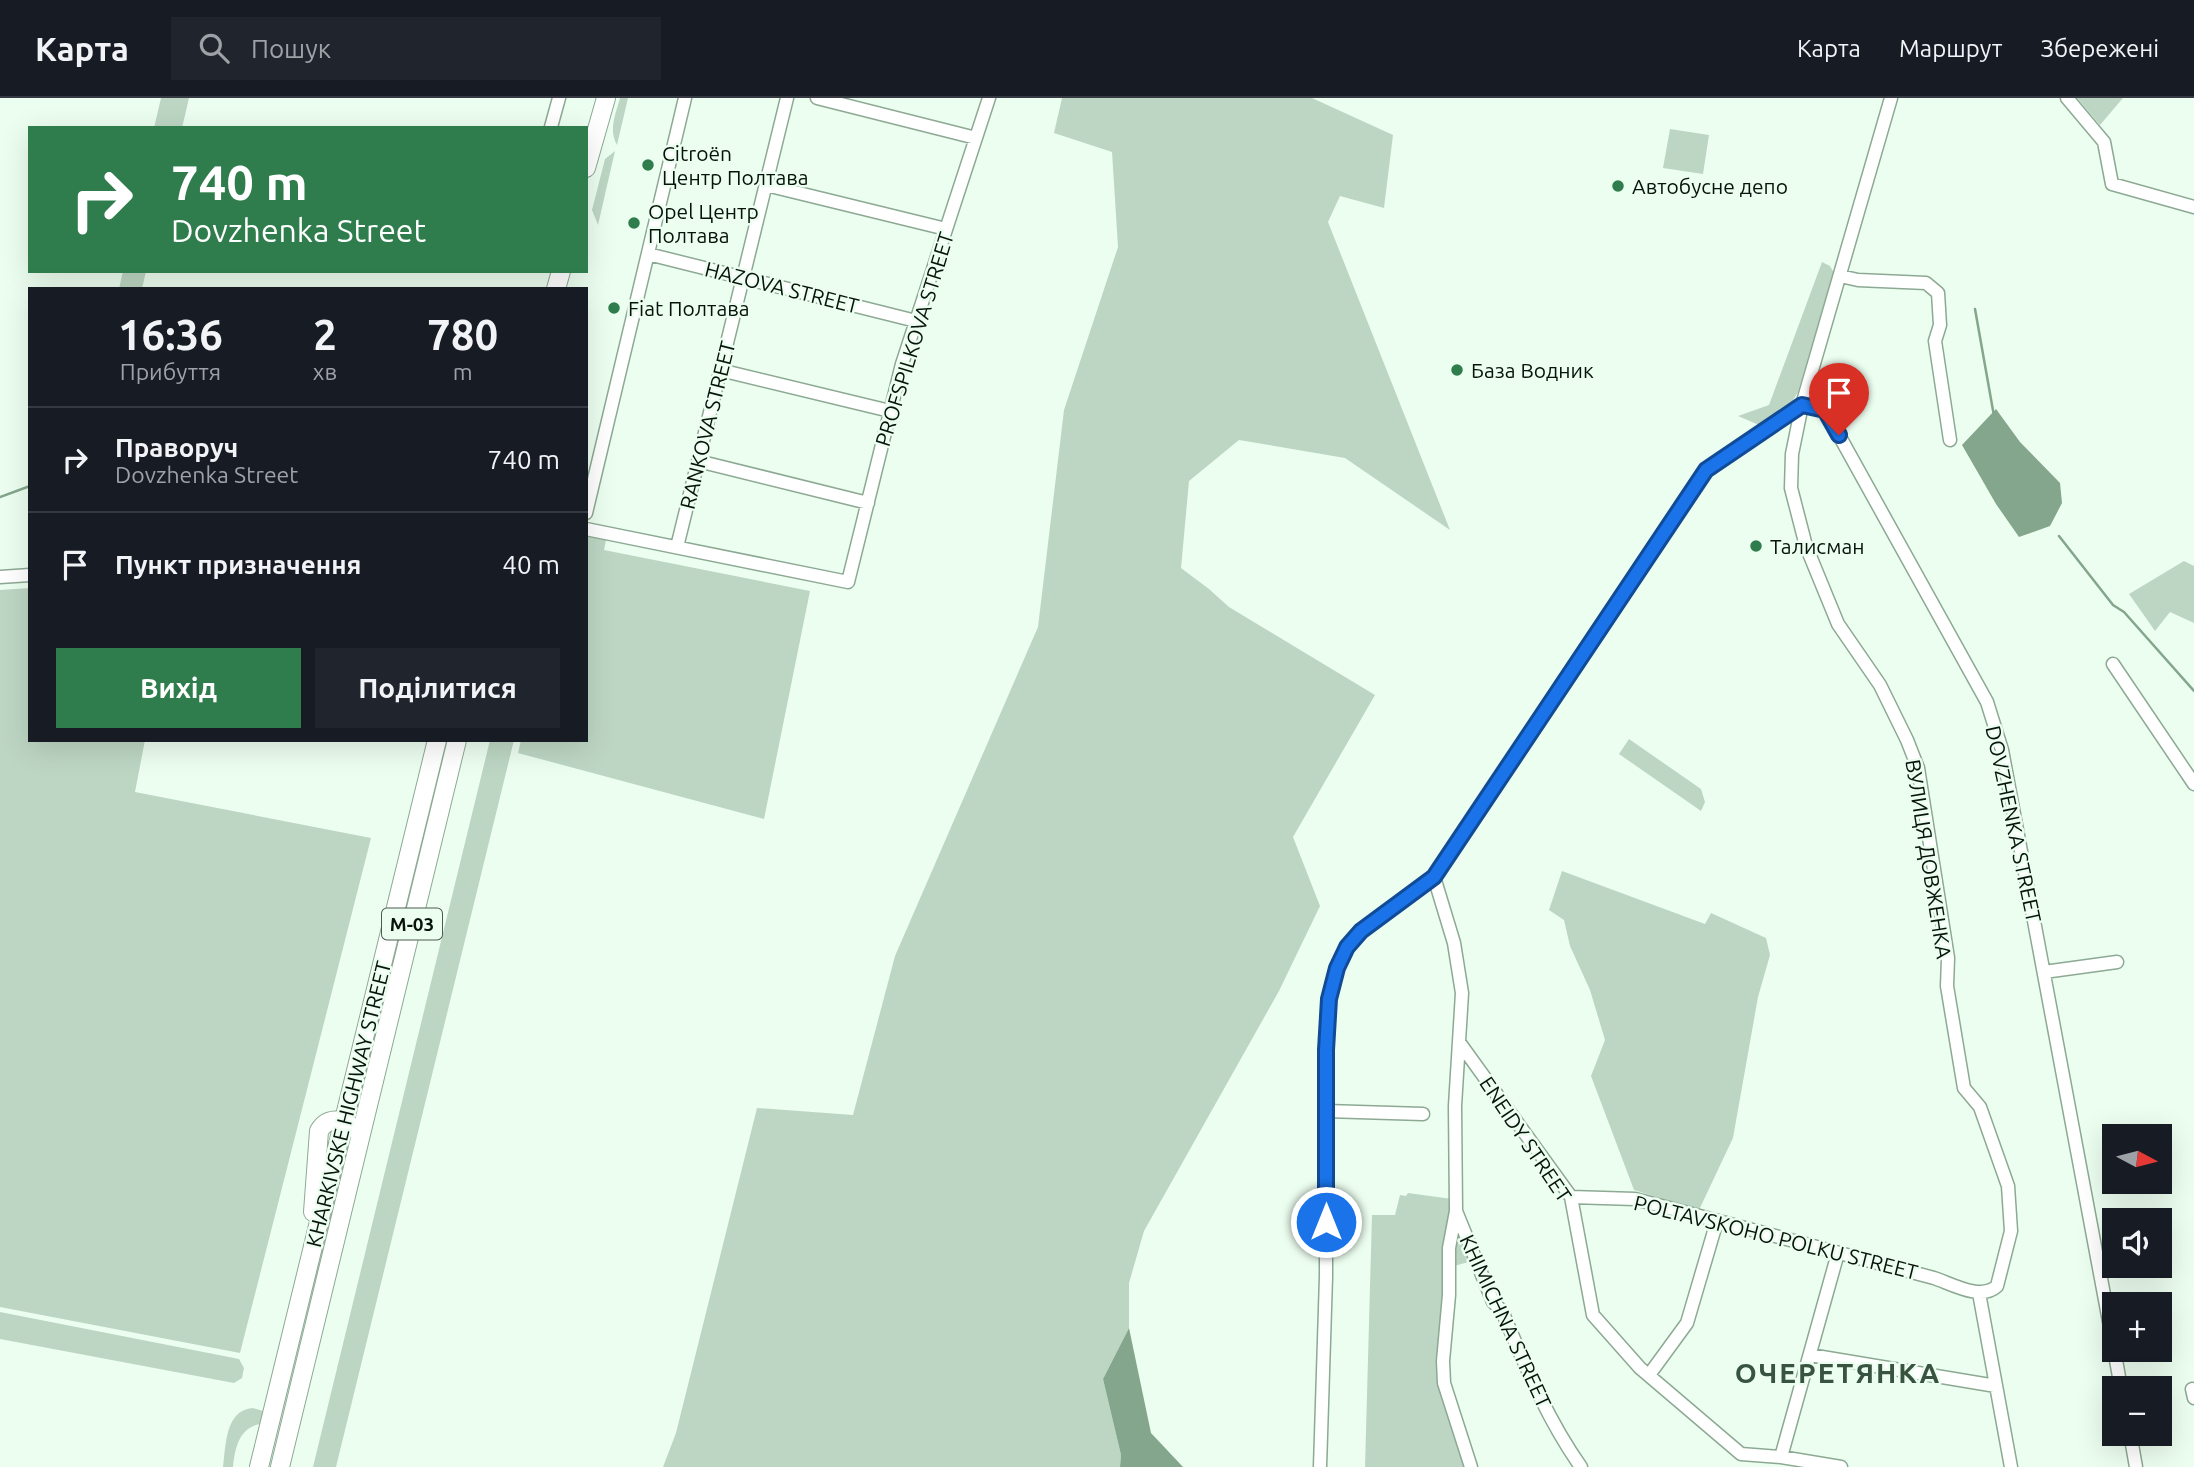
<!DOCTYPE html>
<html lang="uk">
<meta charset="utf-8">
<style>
:root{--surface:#171b24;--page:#20242c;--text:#f1f3f6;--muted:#9ea1a6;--line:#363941;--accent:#2f7d4c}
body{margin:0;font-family:Ubuntu,sans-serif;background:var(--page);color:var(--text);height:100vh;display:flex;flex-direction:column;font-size:26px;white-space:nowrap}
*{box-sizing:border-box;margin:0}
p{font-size:23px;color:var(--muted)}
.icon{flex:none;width:38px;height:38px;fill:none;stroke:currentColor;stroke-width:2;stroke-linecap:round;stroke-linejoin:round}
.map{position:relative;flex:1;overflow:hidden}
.drawer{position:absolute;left:28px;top:189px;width:560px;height:455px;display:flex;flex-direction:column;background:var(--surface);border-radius:0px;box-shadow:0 7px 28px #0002}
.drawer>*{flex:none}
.hud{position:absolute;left:28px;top:28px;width:560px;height:147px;border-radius:0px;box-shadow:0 7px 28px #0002;background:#2f7d4c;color:#fff;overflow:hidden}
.needle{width:46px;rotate:97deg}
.tools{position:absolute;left:2102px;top:1026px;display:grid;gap:14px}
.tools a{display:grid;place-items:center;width:70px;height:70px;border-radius:0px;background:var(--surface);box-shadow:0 7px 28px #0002;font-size:35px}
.pin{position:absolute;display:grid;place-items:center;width:60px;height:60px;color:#fff;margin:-72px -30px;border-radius:50% 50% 50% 0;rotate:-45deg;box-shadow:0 0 7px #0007}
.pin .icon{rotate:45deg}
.me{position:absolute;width:77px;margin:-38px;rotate:0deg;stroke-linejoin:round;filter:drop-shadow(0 0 5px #0008)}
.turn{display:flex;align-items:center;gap:24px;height:147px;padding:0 28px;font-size:32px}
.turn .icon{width:91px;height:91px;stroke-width:2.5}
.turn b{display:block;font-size:49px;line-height:60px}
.eta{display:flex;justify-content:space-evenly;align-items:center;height:119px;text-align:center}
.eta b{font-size:42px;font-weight:700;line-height:49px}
.button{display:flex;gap:14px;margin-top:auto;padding:14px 28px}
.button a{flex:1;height:80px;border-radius:0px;background:var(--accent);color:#fff;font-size:28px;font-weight:700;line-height:80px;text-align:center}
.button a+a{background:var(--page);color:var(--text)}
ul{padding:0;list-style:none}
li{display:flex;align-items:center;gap:21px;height:105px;padding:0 28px;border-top:2px solid var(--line)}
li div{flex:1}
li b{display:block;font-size:26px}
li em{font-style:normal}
header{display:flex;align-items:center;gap:42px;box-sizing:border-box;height:98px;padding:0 35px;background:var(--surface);border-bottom:2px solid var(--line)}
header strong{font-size:33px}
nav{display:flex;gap:38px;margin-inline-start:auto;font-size:24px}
.search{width:490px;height:63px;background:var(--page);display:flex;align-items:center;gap:18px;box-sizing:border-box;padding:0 24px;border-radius:0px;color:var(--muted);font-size:26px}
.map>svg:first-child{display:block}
</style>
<header>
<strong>Карта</strong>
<div class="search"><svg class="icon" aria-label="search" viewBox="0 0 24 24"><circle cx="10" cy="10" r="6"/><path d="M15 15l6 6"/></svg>Пошук</div>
<nav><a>Карта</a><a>Маршрут</a><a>Збережені</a></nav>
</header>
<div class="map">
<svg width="2194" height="1369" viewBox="0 0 2194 1369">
<rect width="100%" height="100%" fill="#ecfef0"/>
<!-- green -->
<path fill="#bdd6c3" d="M161,0H189L182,30H154Z
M620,0H628L617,47C608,32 616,15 620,0Z
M1062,0H1312L1393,37L1384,110L1340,98L1328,124L1450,432L1345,360L1239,342L1189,383L1181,470L1209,491L1229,509L1375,597L1293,739L1320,808L1279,893L1144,1133L1129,1185V1230L1103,1281L1121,1357L1120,1369H663L676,1335L757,1010L853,1017L895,858L1038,529L1064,312L1118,149L1112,54L1054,35Z
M2077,0H2123L2100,27Z
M1670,31L1709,37L1703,76L1663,70Z
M615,53L598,127L592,112L605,61Z
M1822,164L1830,168L1834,175L1798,294L1792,304L1759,327L1738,318L1769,307Z
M123,173H146L142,191H119Z
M586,438L606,442L604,452L810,493L764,721L518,655L521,642H586Z
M2184,463L2194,468V525L2170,514L2155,533L2129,496Z
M30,490V642H145L135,694L371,740L240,1255L0,1209V492Z
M1629,641L1701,691L1705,704L1701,713L1619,656Z
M490,642H514L336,1369H313Z
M1562,773L1705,826L1711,815L1766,840L1770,857L1758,899L1733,1040L1699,1112L1634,1092L1591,978L1605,942L1590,892L1570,848L1564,822L1549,812Z
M1408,1095L1452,1101L1437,1284L1465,1369H1365L1372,1117H1395L1400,1097L1406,1098Z
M1458,1124L1472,1163L1454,1168Z
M0,1214L239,1261L244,1270L242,1280L234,1285L0,1241Z
M253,1310L263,1313L260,1326C239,1330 235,1350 233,1369H223C226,1347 225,1312 253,1310Z"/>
<!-- water -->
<path fill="#83a68c" d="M1996,311L2020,344L2060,385L2062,405L2050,428L2019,439L1996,406L1962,347Z
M1129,1230L1151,1335L1183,1369H1120L1121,1357L1103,1281Z"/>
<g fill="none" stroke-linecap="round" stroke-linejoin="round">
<!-- stream -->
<path stroke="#83a68c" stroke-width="2.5" d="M1975,211L1994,318
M0,399L30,388
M2059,438L2113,507L2124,514L2194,593"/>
<!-- minor casing -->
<g stroke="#8ca993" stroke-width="15">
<path id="minor" d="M817,0L976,40
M2067,0L2104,44L2112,86L2194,109
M551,29L559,0
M766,87L946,131
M648,156L916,223
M1840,178L1858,182L1926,185L1938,195L1940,227L1935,243L1950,342
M720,272L890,313
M1802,307L1825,312L1987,604L2002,652L2114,1250
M698,363L868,405
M586,415L685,0
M586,431L848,484L902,266L989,0
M677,449L787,0
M0,479L30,477
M2113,566L2194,686
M1434,779L1454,845L1462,895L1455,1008L1456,1113L1493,1204L1502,1213C1525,1267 1547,1321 1581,1369
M2044,874L2117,864
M1459,944L1571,1099L1593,1217L1640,1270L1741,1356L1781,1359L1841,1369
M1326,1013L1423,1016
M1571,1099L1635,1101L1934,1180C1952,1186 1981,1203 1997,1188L2011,1133L2008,1088L1980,1009L1964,990L1947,888L1948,860L1918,670L1907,642L1880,587L1838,526L1806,448L1791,390L1792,356L1802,307L1891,0
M1456,1113L1449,1150V1197L1443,1263L1444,1285L1471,1369
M1979,1195L2011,1369
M2114,1251L2121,1290
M1810,1257L1996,1288
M1649,1277L1687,1225L1717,1123
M2192,1291L2194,1300
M2130,1335L2136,1369
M1781,1359L1838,1155
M1320,1369L1326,1179V952L1329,901L1337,870L1347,849L1361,833L1434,779L1706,372L1802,307"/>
</g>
<!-- highway casing -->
<g stroke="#8ca993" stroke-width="20">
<path id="highway" d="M586,70L606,0
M556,191L561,173
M313,1114L319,1033C327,1019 342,1020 353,1030
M259,1369L437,642
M280,1369L457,642"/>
</g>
<!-- minor -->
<use href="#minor" stroke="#fff" stroke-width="12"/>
<!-- highway -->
<use href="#highway" stroke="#fff" stroke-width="18"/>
</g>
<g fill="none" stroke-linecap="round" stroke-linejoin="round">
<!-- route casing -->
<g stroke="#114b97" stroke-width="18">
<path id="route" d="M1326,1124V952L1329,901L1337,870L1347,849L1361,833L1434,779L1706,372L1802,307L1825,312L1839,337"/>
</g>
<!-- route -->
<use href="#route" stroke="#1a73e8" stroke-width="12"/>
</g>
<!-- markers -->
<g fill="#2f7d4c" stroke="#ecfef0" stroke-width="2.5">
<circle cx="648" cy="67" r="7"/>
<circle cx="1618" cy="88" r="7"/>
<circle cx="634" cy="125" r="7"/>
<circle cx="614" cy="210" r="7"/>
<circle cx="1457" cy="272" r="7"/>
<circle cx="1756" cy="448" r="7"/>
</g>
<g text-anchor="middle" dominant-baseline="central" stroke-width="5" stroke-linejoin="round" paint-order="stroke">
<!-- shield labels -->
<rect fill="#ecfef0" stroke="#4c5a50" stroke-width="2" x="382" y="810.5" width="60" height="31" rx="5"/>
<g font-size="19" font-weight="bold" fill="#08130b">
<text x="412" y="826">М-03</text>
</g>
<!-- poi labels -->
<g font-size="21" fill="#08130b" stroke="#ecfef0" text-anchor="start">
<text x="662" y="55">Citroën<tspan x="662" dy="24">Центр Полтава</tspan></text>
<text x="1632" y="88">Автобусне депо</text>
<text x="648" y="113">Opel Центр<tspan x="648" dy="24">Полтава</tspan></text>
<text x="628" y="210">Fiat Полтава</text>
<text x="1471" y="272">База Водник</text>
<text x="1770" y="448">Талисман</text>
</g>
<!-- street labels -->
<g font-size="21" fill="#08130b" stroke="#ecfef0">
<text transform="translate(782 189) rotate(14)">HAZOVA STREET</text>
<text transform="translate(914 241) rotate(-73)">PROFSPILKOVA STREET</text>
<text transform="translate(707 327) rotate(-76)">RANKOVA STREET</text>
<text transform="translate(2014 726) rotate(78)">DOVZHENKA STREET</text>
<text transform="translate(1929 761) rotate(81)">ВУЛИЦЯ ДОВЖЕНКА</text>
<text transform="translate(348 1006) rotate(-76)">KHARKIVSKE HIGHWAY STREET</text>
<text transform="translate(1526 1041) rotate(56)">ENEIDY STREET</text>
<text transform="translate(1776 1139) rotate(14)">POLTAVSKOHO POLKU STREET</text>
<text transform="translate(1506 1223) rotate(65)">KHIMICHNA STREET</text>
</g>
<!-- district labels -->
<g font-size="28" font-weight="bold" letter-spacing="2" fill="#385340" stroke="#ecfef0">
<text x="1838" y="1274">ОЧЕРЕТЯНКА</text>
</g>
</g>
</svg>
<div class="tools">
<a><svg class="needle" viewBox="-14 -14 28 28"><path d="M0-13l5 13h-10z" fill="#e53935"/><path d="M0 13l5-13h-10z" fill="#9ea1a6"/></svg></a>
<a><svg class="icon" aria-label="sound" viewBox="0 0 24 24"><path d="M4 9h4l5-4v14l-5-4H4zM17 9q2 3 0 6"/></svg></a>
<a>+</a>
<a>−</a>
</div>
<div class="pin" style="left:1839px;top:337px;background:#d93025"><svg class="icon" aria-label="arrive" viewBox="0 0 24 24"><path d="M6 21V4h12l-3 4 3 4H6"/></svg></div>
<svg class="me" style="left:1326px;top:1124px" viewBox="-20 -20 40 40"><circle r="17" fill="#1a73e8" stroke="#fff" stroke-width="3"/><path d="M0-11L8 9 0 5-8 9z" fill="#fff"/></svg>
<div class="hud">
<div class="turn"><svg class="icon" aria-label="right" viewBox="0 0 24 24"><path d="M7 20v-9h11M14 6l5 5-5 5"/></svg><div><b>740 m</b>Dovzhenka Street</div></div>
</div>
<section class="drawer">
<div class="eta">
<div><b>16:36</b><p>Прибуття</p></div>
<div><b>2</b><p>хв</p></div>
<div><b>780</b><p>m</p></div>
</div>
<ul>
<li><svg class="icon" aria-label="right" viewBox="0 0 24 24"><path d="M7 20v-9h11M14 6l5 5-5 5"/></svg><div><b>Праворуч</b><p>Dovzhenka Street</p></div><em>740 m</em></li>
<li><svg class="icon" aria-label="arrive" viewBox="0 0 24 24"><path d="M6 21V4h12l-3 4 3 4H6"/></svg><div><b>Пункт призначення</b></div><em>40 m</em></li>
</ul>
<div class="button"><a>Вихід</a><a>Поділитися</a></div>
</section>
</div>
